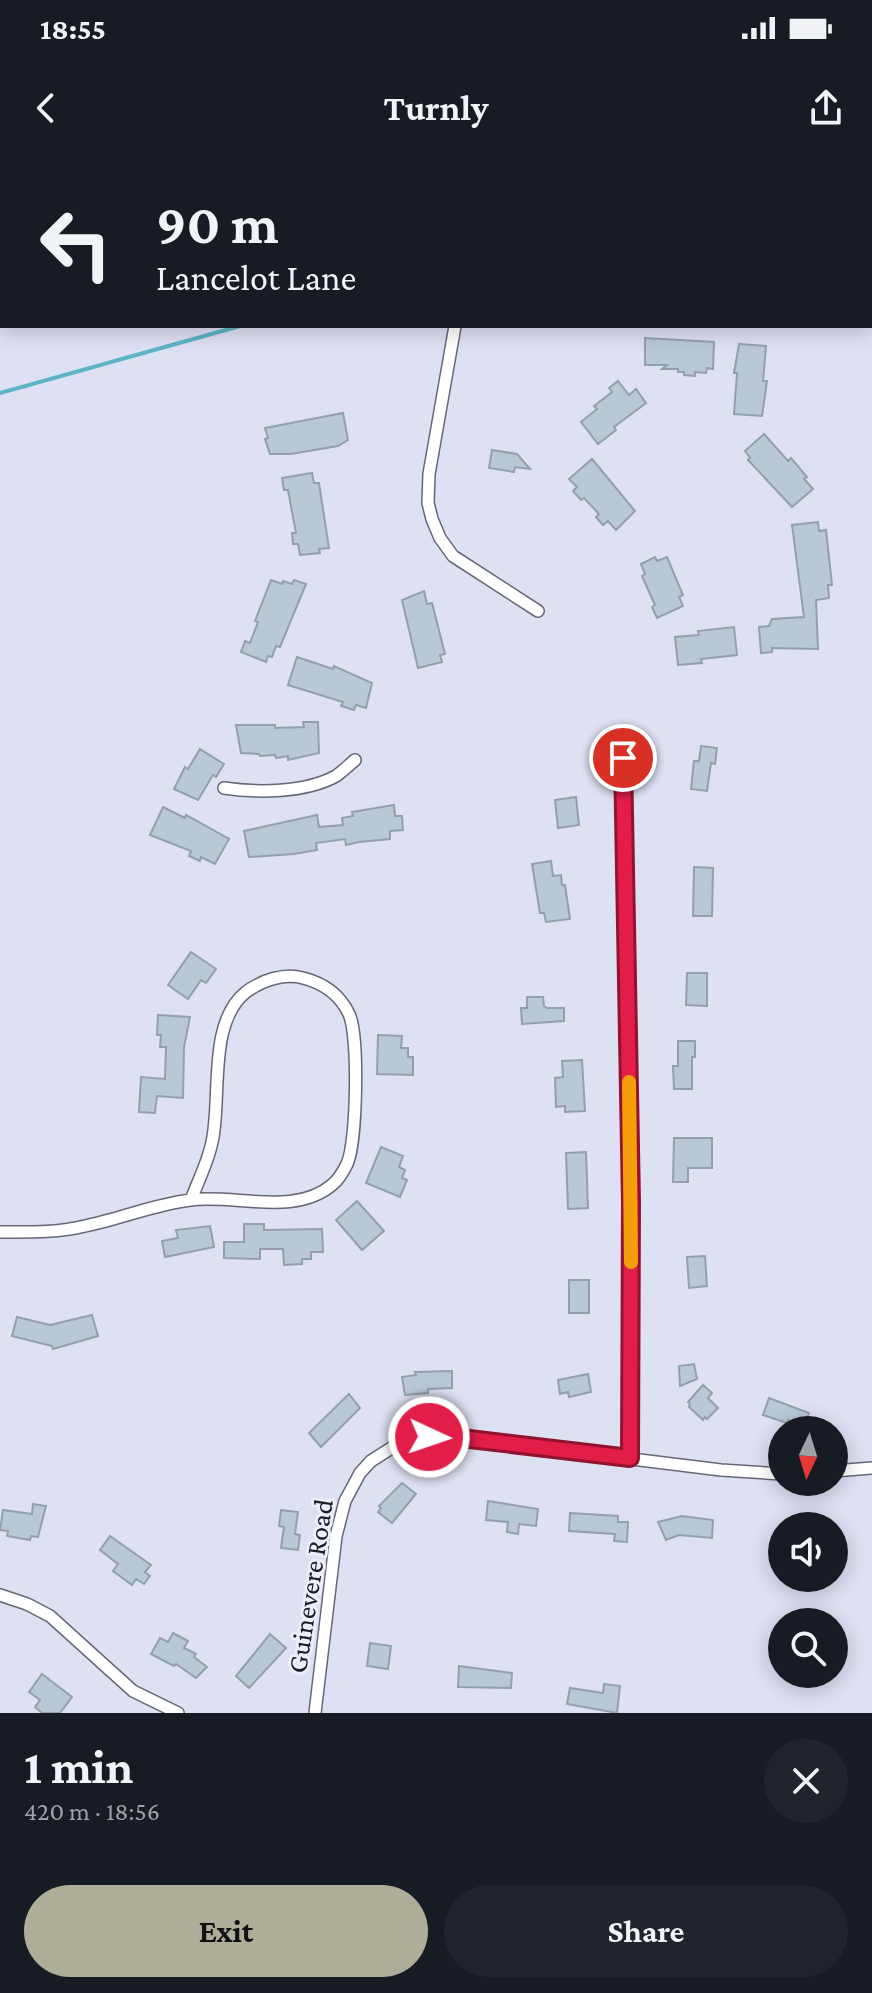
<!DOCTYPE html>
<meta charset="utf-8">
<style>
:root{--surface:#171b24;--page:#20242c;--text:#f1f3f6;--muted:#9ea1a6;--accent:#aeae98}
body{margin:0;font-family:"Crimson Pro",serif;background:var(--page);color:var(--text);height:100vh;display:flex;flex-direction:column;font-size:30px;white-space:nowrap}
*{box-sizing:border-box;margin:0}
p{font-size:26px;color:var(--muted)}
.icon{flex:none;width:44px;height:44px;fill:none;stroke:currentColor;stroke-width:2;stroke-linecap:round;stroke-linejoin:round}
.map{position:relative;height:1553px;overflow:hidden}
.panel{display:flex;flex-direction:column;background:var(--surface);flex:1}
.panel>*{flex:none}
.hud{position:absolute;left:0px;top:0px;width:872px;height:168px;box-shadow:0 4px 20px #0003;background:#171b24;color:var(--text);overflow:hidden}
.needle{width:52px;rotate:184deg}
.controls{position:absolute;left:768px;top:1256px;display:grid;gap:16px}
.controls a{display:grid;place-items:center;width:80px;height:80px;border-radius:50%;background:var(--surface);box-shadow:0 4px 20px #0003;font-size:40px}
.pin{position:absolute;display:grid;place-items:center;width:68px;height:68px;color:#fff;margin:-34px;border:4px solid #fff;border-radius:50%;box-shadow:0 2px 8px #0007}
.me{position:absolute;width:88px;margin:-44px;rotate:93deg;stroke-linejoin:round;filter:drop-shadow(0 0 6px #0008)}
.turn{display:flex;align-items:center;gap:28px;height:168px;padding:0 24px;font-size:36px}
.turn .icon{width:104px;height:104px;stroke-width:2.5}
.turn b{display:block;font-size:56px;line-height:68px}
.round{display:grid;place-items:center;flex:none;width:84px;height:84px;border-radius:42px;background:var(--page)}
.overview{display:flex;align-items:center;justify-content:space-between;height:136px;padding:0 24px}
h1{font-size:48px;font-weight:700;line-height:60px}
.cta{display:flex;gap:16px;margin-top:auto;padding:16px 24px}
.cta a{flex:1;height:92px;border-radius:48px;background:var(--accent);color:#111;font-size:32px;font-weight:700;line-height:92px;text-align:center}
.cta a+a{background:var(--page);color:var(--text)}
.status{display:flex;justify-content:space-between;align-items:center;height:56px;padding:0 40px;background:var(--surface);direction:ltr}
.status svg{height:22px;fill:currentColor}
header{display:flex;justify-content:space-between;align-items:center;height:104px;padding:0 24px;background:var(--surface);font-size:36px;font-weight:700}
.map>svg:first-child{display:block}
</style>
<div class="status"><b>18:55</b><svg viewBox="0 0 49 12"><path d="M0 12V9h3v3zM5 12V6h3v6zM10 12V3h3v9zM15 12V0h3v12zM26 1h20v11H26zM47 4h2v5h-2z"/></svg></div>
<header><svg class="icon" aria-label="back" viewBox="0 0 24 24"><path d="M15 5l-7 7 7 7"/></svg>Turnly<svg class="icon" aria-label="share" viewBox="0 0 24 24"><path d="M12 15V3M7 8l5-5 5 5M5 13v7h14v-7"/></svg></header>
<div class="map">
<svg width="872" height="1553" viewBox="0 0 872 1553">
<rect width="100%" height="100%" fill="#dee0f3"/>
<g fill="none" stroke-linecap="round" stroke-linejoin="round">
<!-- stream -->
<path stroke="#5bb5c4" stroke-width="4" d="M257,0L258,2
M0,233L240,166"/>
</g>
<!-- building -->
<path fill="#b9c8d5" stroke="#92a0ad" stroke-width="2" d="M645,178L714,182L713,209L707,208L706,213L695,212V216L684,215V212H678V209H662L667,205H645Z
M739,184L766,186L763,221H767L762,256L734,254L737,213H734Z
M618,221L629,235L636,229L646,243L614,267L616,270L598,284L581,262L597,249L594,246L612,232L609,228Z
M343,253L348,280L338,286L291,294H270L265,279L268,278L265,268Z
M764,274L788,301L791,298L807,317L804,319L813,329L792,347L748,300L750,298L745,291Z
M492,290L517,294L530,309L515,307L514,312L489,308Z
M592,299L635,351L616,370L608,361L603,365L596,357L599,354L584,338L581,340L573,331L577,327L569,319Z
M312,313L314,323H319L329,388L319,389L320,393L300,395L298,384H293L292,373H296L288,330H284L282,318Z
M818,362L819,371L826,370L832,425H828L829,438L816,440L818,489L772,488V492L761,493L759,467L769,466L772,459L804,457L792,365Z
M655,397L657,401L667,397L683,435L679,437L683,446L657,458L652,447L655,445L642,416L645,414L641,404Z
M271,420L282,424L283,421L292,424L294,420L306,424L280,487L276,486L272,497L268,496L266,502L241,492L245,481L250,483L258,462L255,461Z
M424,431L427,444L432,443L445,494L440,495L442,502L418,508L402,440Z
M734,467L737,495L701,499L702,503L678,505L675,477L699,475L698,471Z
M297,497L333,509L334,506L372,523L366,548L356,545L354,550L341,546L343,542L288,525Z
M303,562H318L319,593L288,600V596L276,598L275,595L260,596L259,594L241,593L236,565H275V568L304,567Z
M701,586L717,588L715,604L711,603L707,631L691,629L694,601H699Z
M200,589L224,604L216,617L213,615L198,640L174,629L185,607L188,609Z
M576,637L579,665L558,668L555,640Z
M394,645L395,656H402L403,670L390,671V679L359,682L346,685L345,679L316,683L317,690L294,694L249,697L244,671L317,655L319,667L343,665L342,658L353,656L352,652Z
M163,647L185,658L186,655L229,679L215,704L201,697L200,701L189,696L191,691L150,675Z
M551,701L553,716L561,715L562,725H565L570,759L546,762L544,753H540L532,704Z
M694,707L713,708L712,756H693Z
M191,792L216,809L206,823L201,820L188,839L168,825Z
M687,813H707V846L686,845Z
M527,837H543L544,846L547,848H564V861L522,864L521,848H527Z
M158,855L190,857L184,887L183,938L157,936L155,953L139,952L141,917L165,919L166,887H160L161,875H157Z
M378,875L402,876L401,888H408V897H413V915L377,914Z
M678,881H695V897H692V929H674L673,906H678Z
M582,900L585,951L565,952V946L556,947L555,918L563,917L562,901Z
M674,978H712V1008H688V1022H673Z
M381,987L403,996L399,1007L405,1010L402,1018L407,1020L400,1037L366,1023Z
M586,992L588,1048L568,1049L566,993Z
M357,1041L384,1071L362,1090L336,1060Z
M244,1064H264V1070L322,1069L323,1092H311V1099H302V1104L284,1105L283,1089H260V1099L224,1098V1082H244Z
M210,1066L214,1087L165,1097L162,1081L178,1078L176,1070Z
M705,1096L707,1126L689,1128L687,1097Z
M569,1120H589V1153H569Z
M92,1155L98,1176L53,1189L52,1186L12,1176L17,1157L50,1165Z
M694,1204L697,1219L680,1226L679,1206Z
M452,1211V1228L428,1229V1233L405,1235L402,1217L416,1215L415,1212Z
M588,1214L591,1232L569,1237L568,1232L560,1234L558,1220Z
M703,1225L712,1233L708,1238L718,1248L707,1259L705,1257L703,1260L689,1247L690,1244L688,1242Z
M349,1234L360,1248L321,1287L309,1273Z
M769,1238L809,1253L804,1266L788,1260L787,1263L763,1255Z
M402,1323L416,1334L392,1363L378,1352L381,1348L379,1346Z
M488,1341L538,1349L536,1366L519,1364L518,1374L507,1372L508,1362L486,1360Z
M33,1344L46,1346L38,1377L31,1376L30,1380L7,1376L8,1371L0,1370L3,1350L32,1354Z
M281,1350L298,1352L295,1374L300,1375L298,1390L281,1388L284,1367L279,1366Z
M570,1353L618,1356V1362H628L627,1382L614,1381L615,1374L569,1371Z
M682,1356L713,1360L712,1378L679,1375L666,1380L658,1362Z
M110,1376L151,1405L145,1412L150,1416L144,1424L136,1419L132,1425L113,1411L118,1404L100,1390Z
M173,1473L188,1481L184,1488L196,1494L194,1497L207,1507L196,1518L176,1504L174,1506L151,1494L160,1478L168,1482Z
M270,1474L286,1488L249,1528L236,1516Z
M370,1483L391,1486L388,1509L367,1506Z
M459,1506L512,1513L511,1528L458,1527Z
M42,1514L72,1537L60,1553H42L35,1547L40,1540L29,1532Z
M604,1524L620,1526L617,1553L567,1544L570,1528L603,1533Z"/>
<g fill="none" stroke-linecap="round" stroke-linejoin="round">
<!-- lane casing -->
<g stroke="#666878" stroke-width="9">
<path id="lane" d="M10,2V0
M31,2V0
M149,2V0
M201,2V0
M602,2V0
M0,36L2,34"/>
</g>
<!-- street casing -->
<g stroke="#666878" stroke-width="14">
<path id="street" d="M481,2V0
M455,166L429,314L428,343L432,359L440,378L453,396L538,451
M623,598L631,1043L630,1298
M224,628C257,633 305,633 336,616C343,611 349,605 355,600
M0,1072C28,1072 57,1073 85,1066C120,1059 155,1044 191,1040C235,1034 296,1057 333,1024C338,1020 344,1010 347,1004C357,983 359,875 349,854C340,835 323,823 303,818C284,813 262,820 246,832C207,863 222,938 212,982C208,1002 198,1021 191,1040
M834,1311L872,1308
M0,1435L27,1444L50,1456L133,1531L178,1553
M315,1553L336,1376L345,1341L360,1313L371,1301L393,1287L414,1279L461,1278L721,1310L782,1314"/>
</g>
<!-- highway casing -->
<g stroke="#755189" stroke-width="25">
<path id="highway" d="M723,0L735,2
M870,24L872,25"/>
</g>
<!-- lane -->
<use href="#lane" stroke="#fff" stroke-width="6"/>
<!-- street -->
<use href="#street" stroke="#fff" stroke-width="11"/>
<!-- highway -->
<use href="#highway" stroke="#a46cc0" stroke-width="22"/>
</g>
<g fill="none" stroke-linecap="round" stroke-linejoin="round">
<!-- route casing -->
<g stroke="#92132f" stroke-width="20">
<path id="route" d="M429,1277L461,1278L630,1298L631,1043L623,598"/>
</g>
<!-- route -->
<use href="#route" stroke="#e11d48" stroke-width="14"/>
<!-- slow -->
<path stroke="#f59e0b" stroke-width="14" d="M629,922L631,1102"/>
</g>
<g text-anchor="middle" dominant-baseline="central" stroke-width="6" stroke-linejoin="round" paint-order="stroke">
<!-- street labels -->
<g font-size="28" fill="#1d1e24" stroke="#ebeefd">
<text transform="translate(310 1426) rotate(-81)">Guinevere Road</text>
</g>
</g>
</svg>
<div class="controls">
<a><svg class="needle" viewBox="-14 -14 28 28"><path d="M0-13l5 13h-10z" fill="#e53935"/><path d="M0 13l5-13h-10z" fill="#9ea1a6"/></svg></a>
<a><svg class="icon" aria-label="sound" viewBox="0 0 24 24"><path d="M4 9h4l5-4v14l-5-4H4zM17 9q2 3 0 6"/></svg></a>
<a><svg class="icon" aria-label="search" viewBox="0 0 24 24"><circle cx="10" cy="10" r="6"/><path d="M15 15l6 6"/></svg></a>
</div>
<div class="pin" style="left:623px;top:598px;background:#d93025"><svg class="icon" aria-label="arrive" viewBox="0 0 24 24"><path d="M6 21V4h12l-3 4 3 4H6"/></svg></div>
<svg class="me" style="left:429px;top:1277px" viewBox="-20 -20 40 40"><circle r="17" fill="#e11d48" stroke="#fff" stroke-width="3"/><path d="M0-11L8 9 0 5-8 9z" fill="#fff"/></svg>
<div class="hud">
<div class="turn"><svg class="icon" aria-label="left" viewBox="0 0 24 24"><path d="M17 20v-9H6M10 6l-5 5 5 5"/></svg><div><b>90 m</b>Lancelot Lane</div></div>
</div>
</div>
<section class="panel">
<div class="overview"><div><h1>1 min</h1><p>420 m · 18:56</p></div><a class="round"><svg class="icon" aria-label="close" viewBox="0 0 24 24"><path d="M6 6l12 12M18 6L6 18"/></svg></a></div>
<div class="cta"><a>Exit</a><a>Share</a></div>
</section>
